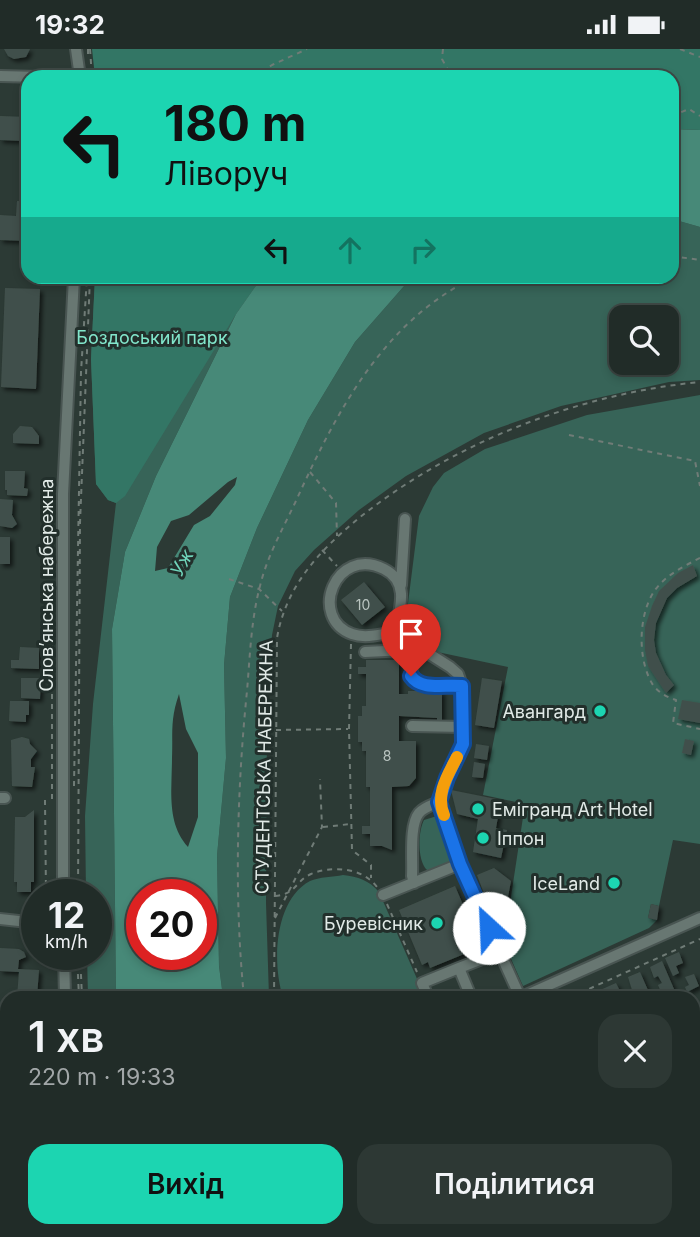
<!DOCTYPE html>
<html lang="uk">
<meta charset="utf-8">
<style>
:root{--surface:#212c28;--page:#2d3834;--text:#f1f3f6;--muted:#a2a7a8;--line:#3e4845;--accent:#1cd5b1}
body{margin:0;font-family:Inter,sans-serif;background:var(--page);color:var(--text);height:100vh;display:flex;flex-direction:column;font-size:26px;white-space:nowrap}
*{box-sizing:border-box;margin:0}
p{font-size:23px;color:var(--muted)}
.icon{flex:none;width:38px;height:38px;fill:none;stroke:currentColor;stroke-width:2;stroke-linecap:round;stroke-linejoin:round}
.map{position:relative;flex:1;overflow:hidden}
.drawer{position:absolute;left:0px;top:942px;width:700px;height:247px;display:flex;flex-direction:column;background:var(--surface);border-radius:21px 21px 0 0;box-shadow:0 4px 10px #0003,0 0 0 2px var(--line)}
.drawer>*{flex:none}
.hud{position:absolute;left:21px;top:21px;width:658px;height:214px;border-radius:21px;box-shadow:0 4px 10px #0003,0 0 0 2px var(--line);background:#1cd5b1;color:#111;overflow:hidden}
.fabs{position:absolute;left:609px;top:256px;display:grid;gap:14px}
.fabs a{display:grid;place-items:center;width:70px;height:70px;border-radius:14px;background:var(--surface);box-shadow:0 4px 10px #0003,0 0 0 2px var(--line);font-size:35px}
.speed{position:absolute;left:21px;top:830px;display:flex;gap:14px;font-size:35px;font-weight:700;text-align:center}
.speed>*{display:grid;place-content:center;width:91px;height:91px;border-radius:50%;background:var(--surface);box-shadow:0 4px 10px #0003,0 0 0 2px var(--line);line-height:1}
.speed small{font-size:18px;font-weight:400}
.speed .limit{border:10px solid #d22;background:#fff;color:#111}
.pin{position:absolute;display:grid;place-items:center;width:60px;height:60px;color:#fff;margin:-72px -30px;border-radius:50% 50% 50% 0;rotate:-45deg;box-shadow:0 0 7px #0007}
.pin .icon{rotate:45deg}
.me{position:absolute;width:77px;margin:-38px;rotate:335deg;stroke-linejoin:round;filter:drop-shadow(0 0 5px #0008)}
.turn{display:flex;align-items:center;gap:24px;height:147px;padding:0 28px;font-size:32px}
.turn .icon{width:91px;height:91px;stroke-width:2.5}
.turn b{display:block;font-size:49px;line-height:60px}
.lanes{display:flex;align-items:center;height:66px;padding:0 28px;background:#0003;justify-content:center;gap:35px;direction:ltr}
.lanes .off{opacity:.35}
.round{display:grid;place-items:center;flex:none;width:74px;height:74px;border-radius:21px;background:var(--page)}
.summary{display:flex;align-items:center;justify-content:space-between;height:119px;padding:0 28px}
h1{font-size:42px;font-weight:600;line-height:52px}
.button{display:flex;gap:14px;margin-top:auto;padding:14px 28px}
.button a{flex:1;height:80px;border-radius:21px;background:var(--accent);color:#111;font-size:28px;font-weight:600;line-height:80px;text-align:center}
.button a+a{background:var(--page);color:var(--text)}
.status{display:flex;justify-content:space-between;align-items:center;height:49px;padding:0 35px;background:var(--surface);direction:ltr}
.status svg{height:19px;fill:currentColor}
.map>svg:first-child{display:block}
</style>
<div class="status"><b>19:32</b><svg viewBox="0 0 49 12"><path d="M0 12V9h3v3zM5 12V6h3v6zM10 12V3h3v9zM15 12V0h3v12zM26 1h20v11H26zM47 4h2v5h-2z"/></svg></div>
<div class="map">
<svg width="700" height="1188" viewBox="0 0 700 1188">
<defs>
<filter id="shadow"><feDropShadow dx="3" dy="3" stdDeviation="2" flood-color="#0009"/></filter>
</defs>
<rect width="100%" height="100%" fill="#2c3a35"/>
<!-- built -->
<path fill="#2e453e" d="M331,1181H411L414,1188H333Z"/>
<!-- green -->
<path fill="#376458" fill-rule="evenodd" d="M672,170L700,178V331L669,333L561,357L484,384L406,427L359,461L314,501L295,522L278,557L272,586L267,679L266,854L269,948H223L219,917L217,807L226,709L224,616L230,548L257,479L308,371L355,293L412,228H672ZM621,268H667V313H621Z
M95,228H262L236,265L156,427L125,503L112,580L116,948H88L87,905H96V845H86L85,767L93,655L116,454L108,451L96,435L91,310Z
M700,346V795L673,791L659,857L651,855L648,869L657,871L649,879L523,937L504,894L525,755L483,746L508,618L428,601L405,578L419,467L433,438L444,424L485,400L587,366Z
M437,767C445,779 454,799 451,813L433,821H427C417,811 418,783 424,771Z
M343,826C358,828 369,831 379,843L425,948H283C272,915 274,851 310,832C319,828 333,828 343,826Z"/>
<!-- forest -->
<path fill="#337665" d="M92,0H700V81L672,80V28H95Z
M95,228H262L236,265L125,447L116,454L108,451L96,435L91,310Z"/>
<!-- water -->
<path fill="#478978" fill-rule="evenodd" d="M672,80L700,81V178L672,170Z
M262,228H412L355,293L308,371L257,479L230,548L224,616L226,709L217,807L219,917L223,948H116L112,580L125,503L156,427L236,265ZM237,428L235,436L210,467L194,476L168,519L155,522L157,498L171,472L189,466L228,433ZM179,645L186,680L198,704V768L188,798C166,774 172,740 172,709C173,683 170,671 179,645ZM142,845H201V905H142Z
M158,1181H272L273,1188H158Z"/>
<!-- building -->
<path fill="#41504b" filter="url(#shadow)" d="M4,0H30L26,8L14,10L8,7Z
M0,67L28,68V107H22L23,92L0,91Z
M17,152L28,153V192L0,191V166L16,167Z
M5,239L40,240L36,340L1,338Z
M20,377L32,378L39,387V395L13,394V385Z
M5,422H25L24,439L28,440L27,447L7,446V441H5Z
M0,450L13,451L12,466L17,475L12,479L0,477Z
M0,488H10V515H0Z
M693,516L697,527L677,539L667,549L656,574L654,591L656,604L666,626L674,636L666,644L648,617L645,601V578L652,557L659,542L678,524Z
M364,533L385,558L362,576L341,551Z
M20,598L39,599V620L11,619V611H19Z
M366,611H399V645H408V642H442V674H437V669L399,667V692H416V729L409,737L392,738V801L382,797H370V785H362V777H370V738H366V702H362V693H358V667H362V657H366V625H358V618H366Z
M21,629H41L40,650L21,649Z
M482,629L502,632L494,679L475,676Z
M682,651L700,654V674L678,670Z
M10,652H29V666H26V673L9,672Z
M22,688L29,690L30,695L37,702L31,710V718H35L32,738L12,737L11,691Z
M685,690L694,692L691,706L682,704Z
M476,695L489,697L487,711L474,709Z
M474,713L485,715L483,729L472,728Z
M451,741L501,751L496,779L507,781L501,809L473,803L478,770L457,765Z
M34,761V833H31V843H17V833H14L15,768H25Z
M494,819L511,832L507,853L490,860L477,826Z
M455,837L476,886L469,889L474,901L430,919L428,913L422,916L399,861Z
M651,855L659,857L657,871L648,869Z
M0,899L19,900L24,903L26,908L19,911L18,920L39,921L37,948H17L19,923L0,922Z
M679,903L683,914L676,917L679,924L673,927L665,909Z
M662,912L674,940L666,944L665,942L661,943L658,936L662,934L658,927L654,929L650,918Z
M640,923L651,948H640L636,940L632,941L628,928Z
M694,925L699,937L687,943L685,938L689,936L685,928Z
M616,934L623,948H601L598,942Z
M700,1009V1033L697,1034L693,1027V1012Z
M0,1114H7V1137L0,1136Z
M700,1128V1147L693,1150V1131Z
M418,1181H442L444,1185L446,1184V1181H487L489,1185L485,1188H421Z"/>
<g fill="none" stroke-linecap="round" stroke-linejoin="round">
<!-- minor casing -->
<g stroke="#495552" stroke-width="14">
<path id="minor" d="M76,0L80,28
M0,27L40,28
M58,28L80,25
M401,536L405,470
M395,583C382,585 365,590 352,585C308,569 335,496 384,520C410,533 400,560 395,583L450,618L458,625L462,637
M365,603L406,601C416,650 421,631 462,637L463,695L447,729L439,753L460,815L520,948
M412,677L464,678
M0,749H5
M414,834L412,827C413,811 409,776 419,764C424,758 432,756 439,753
M63,845V445L74,228
M383,846L460,815
M0,870L37,874
M64,905L65,948
M459,919L500,903
M428,948L422,934L459,919L471,948
M522,948L700,869
M0,979H7
M693,998L700,994
M0,1099H7
M693,1113L700,1110
M76,1181V1188
M575,1181L578,1188
M522,1188L537,1181"/>
</g>
<!-- path -->
<path stroke="#707c77" stroke-width="2" stroke-dasharray="5 5" stroke-linecap="butt" d="M88,0V9
M90,0L92,28
M443,0L442,10L450,25L461,28
M680,0L700,8
M253,28L272,16L307,0
M672,67L689,60L700,67
M672,207L700,211
M569,386L695,412L700,437
M310,423L336,454L337,487
M322,501L337,517
M700,509C684,517 666,526 655,541C638,565 637,611 653,636C659,644 667,648 676,651L673,674L700,680
M229,530L259,540L282,562
M52,595V751
M351,595L349,680L352,801L371,816V829
M276,681L348,680
M74,737L81,323L87,228
M45,751L46,845
M323,778L351,775
M78,845L80,474L90,228
M275,847C297,845 295,832 311,825C333,816 363,819 377,838
M387,855L417,923
M275,869L322,778L320,730
M77,905L79,948
M80,905L82,948
M244,948C234,850 237,740 247,642C250,607 251,571 260,537C267,508 282,481 295,454C336,364 382,273 475,228
M274,948L277,589C286,537 319,502 359,469C454,393 578,345 700,333
M571,948L700,890
M89,1181L90,1188
M92,1181V1188
M129,1181L130,1188
M285,1181L287,1188
M314,1181L316,1188
M590,1181L593,1188
M356,1182L358,1188
M333,1188L355,1181"/>
<!-- minor -->
<use href="#minor" stroke="#687772" stroke-width="10"/>
</g>
<g fill="none" stroke-linecap="round" stroke-linejoin="round">
<!-- route casing -->
<g stroke="#114b97" stroke-width="18">
<path id="route" d="M411,627C421,642 445,635 462,637L463,695L447,729L439,753L460,815L489,879"/>
</g>
<!-- route -->
<use href="#route" stroke="#1a73e8" stroke-width="12"/>
<!-- slow -->
<path stroke="#f59e0b" stroke-width="12" d="M444,766C435,745 448,726 457,708"/>
</g>
<!-- markers -->
<g fill="#1cd5b1" stroke="#222f2b" stroke-width="2.5">
<circle cx="600" cy="662" r="7"/>
<circle cx="478" cy="760" r="7"/>
<circle cx="483" cy="789" r="7"/>
<circle cx="614" cy="834" r="7"/>
<circle cx="437" cy="874" r="7"/>
</g>
<g text-anchor="middle" dominant-baseline="central" stroke-width="6" stroke-linejoin="round" paint-order="stroke">
<!-- number labels -->
<g font-size="14" fill="#b9c4c0">
<text x="363" y="555">10</text>
<text x="387" y="706">8</text>
</g>
<!-- park labels -->
<g font-size="18" fill="#82e7cc" stroke="#222f2b">
<text x="152" y="288">Боздоський парк</text>
</g>
<!-- street labels -->
<g font-size="18" fill="#e1eae7" stroke="#222f2b">
<text transform="translate(46 536) rotate(-90)">Словʼянська набережна</text>
<text transform="translate(264 718) rotate(-89)">СТУДЕНТСЬКА НАБЕРЕЖНА</text>
</g>
<!-- poi labels -->
<g font-size="18" fill="#e1eae7" stroke="#222f2b" text-anchor="end">
<text x="586" y="662">Авангард</text>
<text x="492" y="760" text-anchor="start">Емігранд Art Hotel</text>
<text x="497" y="789" text-anchor="start">Іппон</text>
<text x="600" y="834">IceLand</text>
<text x="423" y="874">Буревісник</text>
</g>
<!-- water labels -->
<g font-size="19" font-style="italic" fill="#70d5bb" stroke="#222f2b">
<text transform="translate(182 514) rotate(-62)">Уж</text>
</g>
</g>
</svg>
<div class="fabs">
<a><svg class="icon" aria-label="search" viewBox="0 0 24 24"><circle cx="10" cy="10" r="6"/><path d="M15 15l6 6"/></svg></a>
</div>
<div class="speed"><div>12<small>km/h</small></div><div class="limit">20</div></div>
<div class="pin" style="left:411px;top:627px;background:#d93025"><svg class="icon" aria-label="arrive" viewBox="0 0 24 24"><path d="M6 21V4h12l-3 4 3 4H6"/></svg></div>
<svg class="me" style="left:489px;top:879px" viewBox="-20 -20 40 40"><circle r="19" fill="#fff"/><path d="M0-13L10 11 0 6-10 11z" fill="#1a73e8"/></svg>
<div class="hud">
<div class="turn"><svg class="icon" aria-label="left" viewBox="0 0 24 24"><path d="M17 20v-9H6M10 6l-5 5 5 5"/></svg><div><b>180 m</b>Ліворуч</div></div>
<div class="lanes"><svg class="icon" aria-label="left" viewBox="0 0 24 24"><path d="M17 20v-9H6M10 6l-5 5 5 5"/></svg><svg class="icon off" aria-label="ahead" viewBox="0 0 24 24"><path d="M12 20V5M6 11l6-6 6 6"/></svg><svg class="icon off" aria-label="right" viewBox="0 0 24 24"><path d="M7 20v-9h11M14 6l5 5-5 5"/></svg></div>
</div>
<section class="drawer">
<div class="summary"><div><h1>1 хв</h1><p>220 m · 19:33</p></div><a class="round"><svg class="icon" aria-label="close" viewBox="0 0 24 24"><path d="M6 6l12 12M18 6L6 18"/></svg></a></div>
<div class="button"><a>Вихід</a><a>Поділитися</a></div>
</section>
</div>
